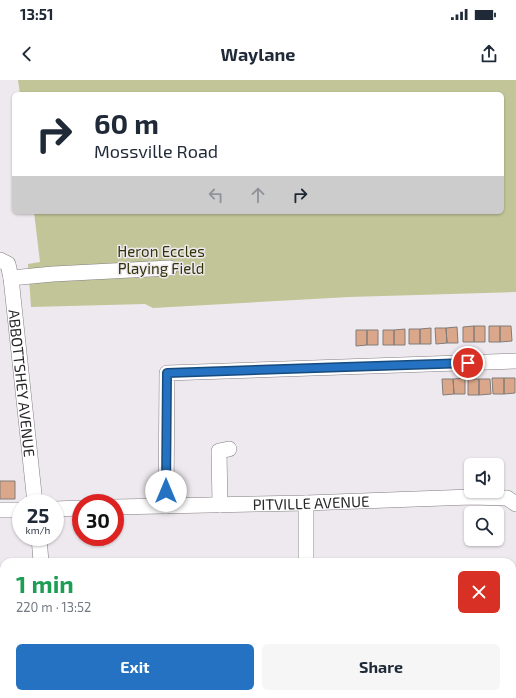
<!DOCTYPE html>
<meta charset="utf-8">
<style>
:root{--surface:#fff;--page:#f6f6f7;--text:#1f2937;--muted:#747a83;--accent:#2472c1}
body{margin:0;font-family:"Exo 2",sans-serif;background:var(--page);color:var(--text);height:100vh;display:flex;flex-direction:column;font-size:15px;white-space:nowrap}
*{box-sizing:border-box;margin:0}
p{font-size:13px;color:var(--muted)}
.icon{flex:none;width:22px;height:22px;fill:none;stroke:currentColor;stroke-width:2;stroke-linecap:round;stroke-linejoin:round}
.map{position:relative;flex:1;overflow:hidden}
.drawer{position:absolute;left:0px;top:478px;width:516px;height:140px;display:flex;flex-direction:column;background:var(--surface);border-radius:12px 12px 0 0;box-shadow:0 1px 3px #0004}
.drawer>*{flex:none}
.hud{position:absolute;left:12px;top:12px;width:492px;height:122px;border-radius:6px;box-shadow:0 1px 3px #0004;background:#fff;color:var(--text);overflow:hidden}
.controls{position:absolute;left:464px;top:378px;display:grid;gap:8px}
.controls a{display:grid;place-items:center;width:40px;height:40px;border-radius:6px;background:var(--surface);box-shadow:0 1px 3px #0004;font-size:20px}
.speed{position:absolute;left:12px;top:414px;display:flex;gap:8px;font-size:20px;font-weight:700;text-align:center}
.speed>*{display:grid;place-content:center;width:52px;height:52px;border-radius:50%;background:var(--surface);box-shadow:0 1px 3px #0004;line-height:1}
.speed small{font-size:10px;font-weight:400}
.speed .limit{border:6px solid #d22;background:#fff;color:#111}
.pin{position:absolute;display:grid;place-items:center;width:34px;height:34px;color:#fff;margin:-17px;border:2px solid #fff;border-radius:50%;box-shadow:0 1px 4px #0007}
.me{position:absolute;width:44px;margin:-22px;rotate:0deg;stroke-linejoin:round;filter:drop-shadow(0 0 3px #0008)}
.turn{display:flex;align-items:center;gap:14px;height:84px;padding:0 16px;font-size:18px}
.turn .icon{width:52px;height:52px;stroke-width:2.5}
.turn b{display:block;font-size:28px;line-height:34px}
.lanes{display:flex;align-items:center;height:38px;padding:0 16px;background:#0003;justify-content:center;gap:20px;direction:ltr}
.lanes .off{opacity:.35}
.round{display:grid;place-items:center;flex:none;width:42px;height:42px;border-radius:6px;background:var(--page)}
.summary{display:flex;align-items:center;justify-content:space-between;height:68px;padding:0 16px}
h1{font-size:24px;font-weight:700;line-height:30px;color:#1e9e55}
.action{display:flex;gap:8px;margin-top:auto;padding:8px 16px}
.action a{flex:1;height:46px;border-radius:6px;background:var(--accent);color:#fff;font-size:16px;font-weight:700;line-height:46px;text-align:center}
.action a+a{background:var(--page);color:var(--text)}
.status{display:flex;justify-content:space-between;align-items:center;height:28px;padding:0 20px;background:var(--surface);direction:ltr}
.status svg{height:11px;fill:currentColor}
header{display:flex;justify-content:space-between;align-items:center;height:52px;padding:0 16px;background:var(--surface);font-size:18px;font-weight:700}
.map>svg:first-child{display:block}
</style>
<div class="status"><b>13:51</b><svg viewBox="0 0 49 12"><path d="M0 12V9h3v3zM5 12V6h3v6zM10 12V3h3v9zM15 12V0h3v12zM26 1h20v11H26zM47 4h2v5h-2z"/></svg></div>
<header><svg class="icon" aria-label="back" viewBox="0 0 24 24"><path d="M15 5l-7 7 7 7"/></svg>Waylane<svg class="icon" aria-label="share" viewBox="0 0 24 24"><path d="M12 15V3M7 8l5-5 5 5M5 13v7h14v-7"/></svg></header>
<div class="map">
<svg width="516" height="618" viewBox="0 0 516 618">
<rect width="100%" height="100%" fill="#eee9ee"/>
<!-- green -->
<path fill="#c2c597" d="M18,0H516V212L349,217L153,228L145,224L31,227L28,184L40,182L34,132H502V14H20Z"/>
<!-- building -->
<path fill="#dba78a" stroke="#817c79" d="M474,246V262H463V247Z
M474,246H485V262H474Z
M489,246H500V262H489Z
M500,246H511L512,261L500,262Z
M457,247L458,263H447L446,248Z
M431,248V264H420V249Z
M435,248H446L447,263L436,264Z
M405,249V265H394V250Z
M409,249H420V264H409Z
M356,250H367V265L356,266Z
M367,250H378V265H367Z
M383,250H394V265H383Z
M465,298V314H454L453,299Z
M492,298H504V314H493Z
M504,298H515V313L504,314Z
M442,299H453L454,314L443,315Z
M468,299H479V315H468Z
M479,299H490L491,314L479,315Z
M0,401H15V419H0Z"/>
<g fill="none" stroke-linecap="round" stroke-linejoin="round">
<!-- minor casing -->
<g stroke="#837e82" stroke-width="16">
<g id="minor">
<path id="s1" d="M0,180L8,184L11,198L35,423"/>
<path d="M11,198L53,194L170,188"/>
<path d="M220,425L219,371L229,369"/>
<path d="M166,426L167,293L516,281"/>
<path id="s2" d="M115,427L306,423L471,417L507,418L516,424"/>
<path d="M55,429L81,428"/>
<path d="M0,430H21"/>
<path d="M39,457L41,482"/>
<path d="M306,482V423"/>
<path d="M55,614V618"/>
</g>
</g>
<!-- minor -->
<use href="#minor" stroke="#fff" stroke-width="15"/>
</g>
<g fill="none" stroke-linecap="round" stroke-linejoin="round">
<!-- route casing -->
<g stroke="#174a7d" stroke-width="10">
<path id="route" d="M166,411L167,293L468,283"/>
</g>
<!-- route -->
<use href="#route" stroke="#2472c1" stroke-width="7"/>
</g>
<g text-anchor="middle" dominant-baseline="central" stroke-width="3" stroke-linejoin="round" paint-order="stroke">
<!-- park labels -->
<g font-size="15" fill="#313205" stroke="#eee9ee">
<text x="161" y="171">Heron Eccles<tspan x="161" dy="17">Playing Field</tspan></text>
</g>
<!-- street labels -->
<g font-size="15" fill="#282628" stroke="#eee9ee">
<text stroke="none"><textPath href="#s1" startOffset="129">ABBOTTSHEY AVENUE</textPath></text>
<text stroke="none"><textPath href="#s2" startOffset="196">PITVILLE AVENUE</textPath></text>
</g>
</g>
</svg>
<div class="controls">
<a><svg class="icon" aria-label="sound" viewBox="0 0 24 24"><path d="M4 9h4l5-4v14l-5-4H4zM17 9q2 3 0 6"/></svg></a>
<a><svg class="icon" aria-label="search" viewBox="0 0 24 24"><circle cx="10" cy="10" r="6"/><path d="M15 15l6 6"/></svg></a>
</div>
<div class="speed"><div>25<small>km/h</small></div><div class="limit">30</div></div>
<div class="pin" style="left:468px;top:283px;background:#d93025"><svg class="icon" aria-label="arrive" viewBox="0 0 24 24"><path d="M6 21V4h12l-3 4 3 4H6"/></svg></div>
<svg class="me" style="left:166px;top:411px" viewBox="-20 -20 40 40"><circle r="19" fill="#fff"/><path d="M0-13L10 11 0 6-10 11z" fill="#2472c1"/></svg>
<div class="hud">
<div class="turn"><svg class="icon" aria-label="right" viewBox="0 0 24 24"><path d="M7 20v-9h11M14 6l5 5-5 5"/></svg><div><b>60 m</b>Mossville Road</div></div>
<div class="lanes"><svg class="icon off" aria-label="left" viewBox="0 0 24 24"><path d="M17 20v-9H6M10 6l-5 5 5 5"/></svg><svg class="icon off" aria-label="ahead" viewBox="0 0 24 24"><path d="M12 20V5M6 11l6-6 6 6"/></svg><svg class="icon" aria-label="right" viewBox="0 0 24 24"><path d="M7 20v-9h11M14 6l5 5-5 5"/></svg></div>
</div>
<section class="drawer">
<div class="summary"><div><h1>1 min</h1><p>220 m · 13:52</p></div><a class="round" style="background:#d93025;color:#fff"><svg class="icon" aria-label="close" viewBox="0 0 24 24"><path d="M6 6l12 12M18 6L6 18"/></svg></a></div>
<div class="action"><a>Exit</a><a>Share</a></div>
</section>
</div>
